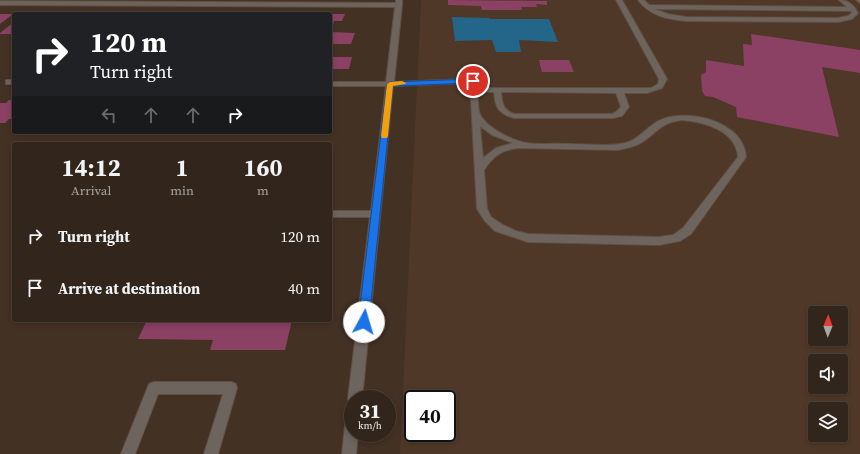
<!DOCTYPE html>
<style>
:root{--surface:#32251b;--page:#3d3128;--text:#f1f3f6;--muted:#a8a5a3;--line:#4d423a}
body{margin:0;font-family:"Source Serif 4",serif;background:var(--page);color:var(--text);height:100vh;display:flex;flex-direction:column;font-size:15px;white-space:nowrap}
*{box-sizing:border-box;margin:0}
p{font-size:13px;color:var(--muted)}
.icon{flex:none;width:22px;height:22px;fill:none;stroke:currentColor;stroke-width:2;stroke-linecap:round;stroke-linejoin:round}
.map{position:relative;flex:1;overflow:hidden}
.side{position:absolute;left:12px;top:142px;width:320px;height:180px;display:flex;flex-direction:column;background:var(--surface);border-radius:4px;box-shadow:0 2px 6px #0003,0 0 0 1px var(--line)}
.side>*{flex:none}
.hud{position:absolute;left:12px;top:12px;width:320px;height:122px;border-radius:4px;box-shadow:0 2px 6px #0003,0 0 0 1px var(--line);background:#202124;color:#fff;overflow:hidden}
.needle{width:26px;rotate:1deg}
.tools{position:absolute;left:808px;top:306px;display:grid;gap:8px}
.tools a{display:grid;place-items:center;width:40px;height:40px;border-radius:4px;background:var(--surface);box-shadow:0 2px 6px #0003,0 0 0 1px var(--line);font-size:20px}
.speed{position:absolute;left:344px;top:390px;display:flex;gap:8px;font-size:20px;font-weight:700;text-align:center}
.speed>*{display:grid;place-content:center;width:52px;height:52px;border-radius:50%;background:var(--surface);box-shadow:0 2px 6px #0003,0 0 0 1px var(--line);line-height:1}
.speed small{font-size:10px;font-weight:400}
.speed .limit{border:2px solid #111;border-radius:6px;background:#fff;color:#111}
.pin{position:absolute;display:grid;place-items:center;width:34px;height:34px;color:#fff;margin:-17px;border:2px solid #fff;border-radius:50%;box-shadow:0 1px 4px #0007}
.me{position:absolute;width:44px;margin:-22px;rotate:6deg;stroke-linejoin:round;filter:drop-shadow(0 0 3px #0008)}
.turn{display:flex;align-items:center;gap:14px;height:84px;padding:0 12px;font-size:18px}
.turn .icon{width:52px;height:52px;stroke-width:2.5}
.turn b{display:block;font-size:28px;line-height:34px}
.lanes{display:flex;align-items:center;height:38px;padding:0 12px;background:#0003;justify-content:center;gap:20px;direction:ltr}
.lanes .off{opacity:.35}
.eta{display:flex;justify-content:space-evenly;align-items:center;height:68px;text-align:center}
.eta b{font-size:24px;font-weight:700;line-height:28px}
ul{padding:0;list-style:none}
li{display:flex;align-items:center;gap:12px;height:52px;padding:0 12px}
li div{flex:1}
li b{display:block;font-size:15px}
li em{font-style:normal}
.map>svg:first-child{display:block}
</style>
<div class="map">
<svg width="860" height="454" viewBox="0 0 860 454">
<rect width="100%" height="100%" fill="#433124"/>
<!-- built -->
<path fill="#4f3827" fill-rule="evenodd" d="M421,0H860V454H400ZM815,313H841V339H815ZM815,361H841V387H815ZM413,399H447V433H413ZM815,409H841V435H815Z"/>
<!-- water -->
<path fill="#236689" d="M452,17L489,18L490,19H549L558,42L519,40L521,52H496L492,40L455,41Z"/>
<!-- building -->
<path fill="#8a4164" d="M448,0L547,1V5L536,4L537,7H521L522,10H482L481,6L448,5Z
M0,14H13L0,24Z
M330,14H345L342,21H334L333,26H330Z
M14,22V34H0V33Z
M330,32L355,33L351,44H330Z
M751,34L860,50V73L822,67L839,137L737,117L736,107L713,97L705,96L702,91L701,75L706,72V60L744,66L743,44L752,45Z
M330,57H352L349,69H330Z
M539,60H569L574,72H542Z
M9,100H14V119H9L5,123H0V103H6Z
M147,320H292L285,350H210L213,340L138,339Z"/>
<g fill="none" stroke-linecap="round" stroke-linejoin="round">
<!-- minor casing -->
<g stroke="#615044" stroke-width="2">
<path id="minor" d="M396,0H402V5L394,82L469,79L468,68L472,66L476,68L478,88H651L658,84L659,79L616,0H622L667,79L662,88L647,93H624L629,107L622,116L613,118H514C499,114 495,108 494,92H478C478,99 477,110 481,116C488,129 514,141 527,143C542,145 558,143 573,144C589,144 608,147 625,143C640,140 648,124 663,119C691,109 744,122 746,157L691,234L680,241L659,245L528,242L495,231L485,221L477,209L470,83L393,86L362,399H353V404L350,403L348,399L370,217H330V211H371L386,86H330V82H386L395,7L0,5V1L396,3ZM501,92L616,93L621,107L616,112L612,114H514C503,110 502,103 501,92ZM682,120C704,122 736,130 738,157L683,228L673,235L659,237L528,234L516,231L503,225L491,217L487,209L484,170C493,156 502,150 518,148L618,150C625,148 633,147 639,144C657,134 658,123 682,120ZM480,126L492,135L513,143L496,148L483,158Z
M638,0H644L649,5L847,7L839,0C848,0 854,5 858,13L852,19L838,22L686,21C667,19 650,16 638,0ZM654,9L851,11L852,13L848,16L838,18L686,17L668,14Z
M856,0H860V3Z
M6,80H14V84H6Z
M154,382H231L236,384L237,388L218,454H204L223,394H158L135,454H121L149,384Z
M353,411V433H358L356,454H342L346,417L348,412Z"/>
</g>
<!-- minor -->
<use href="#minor" fill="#6d645e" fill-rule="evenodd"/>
</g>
<!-- route -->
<path fill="#1a73e8" stroke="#114b97" d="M473,79L476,81L475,83L393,86L369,322L367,325L364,326L360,325L358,322L387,84L390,82Z"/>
<!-- slow -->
<path fill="#f59e0b" d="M402,81L406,83L405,84L393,86L388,136L387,138H382L381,136L387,84L390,82Z"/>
</svg>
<div class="tools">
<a><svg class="needle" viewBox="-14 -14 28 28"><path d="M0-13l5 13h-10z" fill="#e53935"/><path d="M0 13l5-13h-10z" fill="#a8a5a3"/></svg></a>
<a><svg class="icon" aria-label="sound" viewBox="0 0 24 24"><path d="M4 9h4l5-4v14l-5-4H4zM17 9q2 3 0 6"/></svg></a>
<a><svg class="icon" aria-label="layers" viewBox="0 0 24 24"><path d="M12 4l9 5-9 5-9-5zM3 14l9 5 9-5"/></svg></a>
</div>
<div class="speed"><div>31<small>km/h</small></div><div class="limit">40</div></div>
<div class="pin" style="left:473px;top:81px;background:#d93025"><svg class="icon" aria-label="arrive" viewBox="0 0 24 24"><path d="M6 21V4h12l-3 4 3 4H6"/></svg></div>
<svg class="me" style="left:364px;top:322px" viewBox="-20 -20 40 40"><circle r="19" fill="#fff"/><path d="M0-13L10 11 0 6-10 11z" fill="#1a73e8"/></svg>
<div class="hud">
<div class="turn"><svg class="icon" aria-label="right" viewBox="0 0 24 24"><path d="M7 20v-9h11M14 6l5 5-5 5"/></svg><div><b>120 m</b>Turn right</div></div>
<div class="lanes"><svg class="icon off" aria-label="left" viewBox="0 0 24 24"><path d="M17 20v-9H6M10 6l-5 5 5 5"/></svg><svg class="icon off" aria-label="ahead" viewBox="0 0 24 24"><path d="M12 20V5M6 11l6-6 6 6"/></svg><svg class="icon off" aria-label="ahead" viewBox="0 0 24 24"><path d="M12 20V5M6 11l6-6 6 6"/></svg><svg class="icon" aria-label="right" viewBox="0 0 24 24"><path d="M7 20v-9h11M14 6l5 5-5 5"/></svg></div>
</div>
<section class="side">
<div class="eta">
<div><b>14:12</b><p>Arrival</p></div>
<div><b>1</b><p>min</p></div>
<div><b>160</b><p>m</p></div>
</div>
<ul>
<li><svg class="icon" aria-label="right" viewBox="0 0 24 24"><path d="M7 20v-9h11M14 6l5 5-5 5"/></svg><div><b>Turn right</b></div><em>120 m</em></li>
<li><svg class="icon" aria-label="arrive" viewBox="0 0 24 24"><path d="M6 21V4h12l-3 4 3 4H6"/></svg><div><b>Arrive at destination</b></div><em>40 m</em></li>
</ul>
</section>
</div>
